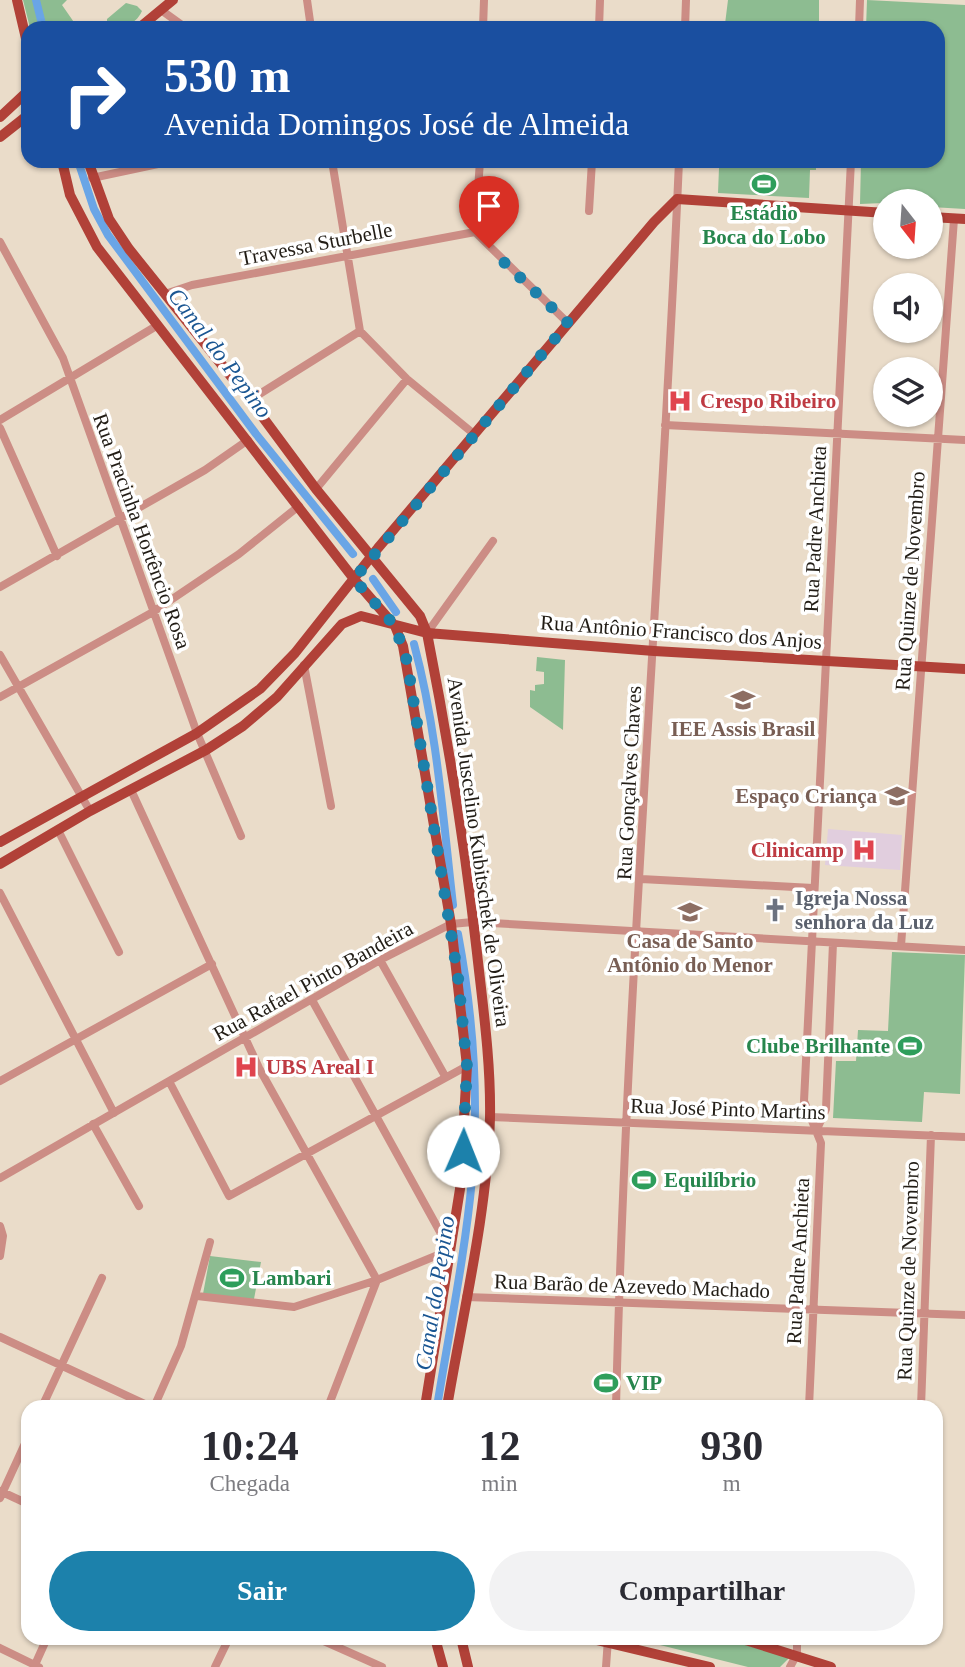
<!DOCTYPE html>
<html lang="pt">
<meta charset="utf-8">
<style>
:root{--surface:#fff;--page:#f2f2f3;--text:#2b2b33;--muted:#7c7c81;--accent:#1c81ab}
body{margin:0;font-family:Georgia,serif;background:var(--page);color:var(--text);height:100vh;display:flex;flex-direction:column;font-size:26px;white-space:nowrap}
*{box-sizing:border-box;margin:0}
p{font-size:23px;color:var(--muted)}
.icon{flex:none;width:38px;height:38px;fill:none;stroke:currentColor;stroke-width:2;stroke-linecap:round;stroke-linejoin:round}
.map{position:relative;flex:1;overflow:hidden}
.side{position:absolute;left:21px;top:1400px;width:922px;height:245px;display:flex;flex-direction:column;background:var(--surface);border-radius:21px;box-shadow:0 2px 5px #0004}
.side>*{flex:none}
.hud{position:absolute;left:21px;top:21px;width:924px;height:147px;border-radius:21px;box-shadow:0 2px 5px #0004;background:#1a4fa0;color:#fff;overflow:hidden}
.needle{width:46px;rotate:163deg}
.tools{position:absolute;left:873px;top:189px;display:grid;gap:14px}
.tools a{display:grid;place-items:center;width:70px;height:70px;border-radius:50%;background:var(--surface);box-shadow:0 2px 5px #0004;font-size:35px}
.pin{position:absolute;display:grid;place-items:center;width:60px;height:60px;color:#fff;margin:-72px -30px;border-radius:50% 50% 50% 0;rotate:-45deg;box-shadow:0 0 7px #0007}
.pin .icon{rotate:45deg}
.me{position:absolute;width:77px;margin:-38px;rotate:1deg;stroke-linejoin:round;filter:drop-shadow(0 0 5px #0008)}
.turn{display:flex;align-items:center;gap:24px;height:147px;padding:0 28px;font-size:32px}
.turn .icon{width:91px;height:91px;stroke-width:2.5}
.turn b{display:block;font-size:49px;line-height:60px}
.eta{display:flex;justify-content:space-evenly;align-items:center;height:119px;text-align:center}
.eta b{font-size:42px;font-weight:800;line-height:49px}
.primary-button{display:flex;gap:14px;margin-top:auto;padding:14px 28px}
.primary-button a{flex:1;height:80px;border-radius:42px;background:var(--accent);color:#fff;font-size:28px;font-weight:800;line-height:80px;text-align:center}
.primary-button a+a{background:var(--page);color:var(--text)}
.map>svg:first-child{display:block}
</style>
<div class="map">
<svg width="965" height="1667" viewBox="0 0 965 1667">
<rect width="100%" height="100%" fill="#eadcc9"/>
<!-- medical -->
<path fill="#e1cede" d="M828,829L902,835L900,870L825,865Z"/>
<!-- green -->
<path fill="#8dbc91" d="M23,0H67L62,5L78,28H30Z
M728,0H819V28H720L721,24H725Z
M867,0L965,5V209L931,207V201L860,204L861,161H938V28H866Z
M126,3L137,6L142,11C135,26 122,28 107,28V19Z
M715,161H816V170H810L809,198L718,193L719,168Z
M537,657L565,660L563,730L530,707V690L535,691V685L544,684V672L536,671Z
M892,952L965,955L960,1094L924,1092L922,1122L833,1118L836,1061H856L858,1030L888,1031Z
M210,1256L261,1262L254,1299L203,1294Z
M632,1638H720L790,1657L780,1667H748Z"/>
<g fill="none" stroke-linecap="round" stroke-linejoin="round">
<!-- canal -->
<path stroke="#6aa5e6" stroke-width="8" d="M36,0L43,28
M78,161L94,209L108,235L256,434L353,554
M373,579L396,612
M414,644C437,729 443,818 453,905
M437,1407C449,1332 465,1255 472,1179C479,1099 473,1014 458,934"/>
<!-- minor -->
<path stroke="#cc8d85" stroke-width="8" d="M307,0L311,28
M161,10L186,28
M483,28L484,0
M599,28L600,0
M685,28L686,0
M859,28L860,0
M332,161L360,331L407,379L474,434
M480,161L475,232L568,323
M92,178L172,161
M589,211L592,161
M0,242L63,358L197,733L241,836
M165,294L192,285L475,232
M250,400L360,331
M0,420L158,325
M665,425L965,440
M0,428L57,556
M316,489L407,379
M0,587L205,470L248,440
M427,633L493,541
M0,655L90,811
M304,665L331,806
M0,697L153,612L239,554L299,506
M131,790L259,1068L377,1280L328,1407
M58,830L119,952
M641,879L813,888
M0,893L114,1113
M901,946L954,219
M380,960L445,1076
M0,1081L212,964
M170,1083L229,1196L467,1066
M490,1117L965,1137
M93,1124L139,1206
M817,1129L826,1109L833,943
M0,1178L380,960L451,924L473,922L965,950
M0,1226L3,1236L0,1256
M197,1296L294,1307L377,1280L450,1250L312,1000
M466,1297L965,1315
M0,1337L151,1407
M42,1407L102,1278
M154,1407L181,1346L210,1242
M616,1407C626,991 661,576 679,161
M809,1407L821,1143L804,1101L851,161
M921,1407L931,1135
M0,1491L28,1504
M0,1498L28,1437
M317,1638L382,1667
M0,1648L39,1667
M34,1667L47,1638
M215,1667L229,1638
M606,1667L608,1639
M790,1667L797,1654V1638"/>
<!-- major -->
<path stroke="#b14138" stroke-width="10" d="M17,0L28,47
M139,28L173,0
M0,117L28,91
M0,137L28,115
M62,161L70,195L97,247L354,579L395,626L403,646L451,924L467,1066L460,1189L425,1407
M88,161L109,219L129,249L250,400L316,489L420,616L427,633C448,739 465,846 477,953C483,1007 491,1063 490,1118C487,1214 463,1312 447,1407
M931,217L965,219
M0,842L197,733L260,689L295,653L378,548L654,222L677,199L886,213
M0,864L90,811L206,750L243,726L277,697L342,624L361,616L427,633L654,651L965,669
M435,1638L443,1667
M461,1638L468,1667
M588,1638L710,1667
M739,1638L831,1667"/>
</g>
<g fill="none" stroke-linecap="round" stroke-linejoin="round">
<!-- route -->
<path stroke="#1c81ab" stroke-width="12" stroke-dasharray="0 21.6" d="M463,1151L467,1066L458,977L407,661L395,626L354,579L568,323L489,248"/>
</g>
<!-- icons -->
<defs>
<g id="stadium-bare" transform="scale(1.89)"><path d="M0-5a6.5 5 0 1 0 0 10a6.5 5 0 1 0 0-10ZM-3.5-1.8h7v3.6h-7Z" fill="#2e9e5b" stroke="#fff" stroke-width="2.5" paint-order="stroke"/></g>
<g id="hospital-bare" transform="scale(1.89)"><path d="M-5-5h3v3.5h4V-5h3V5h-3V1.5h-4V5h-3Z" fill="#e0444e" stroke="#fff" stroke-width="2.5" paint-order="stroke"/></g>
<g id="school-bare" transform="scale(1.89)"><path d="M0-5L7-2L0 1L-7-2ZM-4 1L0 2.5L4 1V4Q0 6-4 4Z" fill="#8d6e63" stroke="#fff" stroke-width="2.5" paint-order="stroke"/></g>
<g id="church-bare" transform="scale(1.89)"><path d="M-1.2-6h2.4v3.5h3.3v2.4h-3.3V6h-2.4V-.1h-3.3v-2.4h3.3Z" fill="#6b7280" stroke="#fff" stroke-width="2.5" paint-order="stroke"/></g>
</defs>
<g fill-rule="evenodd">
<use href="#stadium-bare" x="764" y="184"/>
<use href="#hospital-bare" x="680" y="401"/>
<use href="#school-bare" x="743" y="700"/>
<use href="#school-bare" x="897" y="796"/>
<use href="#hospital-bare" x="864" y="850"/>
<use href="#church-bare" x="775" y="910"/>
<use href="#school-bare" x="690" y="912"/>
<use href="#stadium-bare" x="910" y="1046"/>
<use href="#hospital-bare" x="246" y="1067"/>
<use href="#stadium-bare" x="644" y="1180"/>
<use href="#stadium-bare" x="232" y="1278"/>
<use href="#stadium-bare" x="606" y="1383"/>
</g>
<g text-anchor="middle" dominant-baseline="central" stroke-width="7" stroke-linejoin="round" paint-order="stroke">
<!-- leisure labels -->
<g font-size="21" font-weight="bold" fill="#27864d" stroke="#fff" text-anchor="start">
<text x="764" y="213" text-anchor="middle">Estádio<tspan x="764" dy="24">Boca do Lobo</tspan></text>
<text x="890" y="1046" text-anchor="end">Clube Brilhante</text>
<text x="664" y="1180">Equilíbrio</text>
<text x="252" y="1278">Lambari</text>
<text x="626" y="1383">VIP</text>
</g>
<!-- street labels -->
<g font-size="21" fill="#221d16" stroke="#fff">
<text transform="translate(316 244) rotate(-11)">Travessa Sturbelle</text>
<text transform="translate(815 529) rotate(-87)">Rua Padre Anchieta</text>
<text transform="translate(142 531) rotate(70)">Rua Pracinha Hortêncio Rosa</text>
<text transform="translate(910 581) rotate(-86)">Rua Quinze de Novembro</text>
<text transform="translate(681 632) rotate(4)">Rua Antônio Francisco dos Anjos</text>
<text transform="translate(629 783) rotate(-87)">Rua Gonçalves Chaves</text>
<text transform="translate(479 852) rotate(82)">Avenida Juscelino Kubitschek de Oliveira</text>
<text transform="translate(313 981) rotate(-29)">Rua Rafael Pinto Bandeira</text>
<text transform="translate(728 1109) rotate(2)">Rua José Pinto Martins</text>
<text transform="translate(798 1261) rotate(-87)">Rua Padre Anchieta</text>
<text transform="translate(908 1271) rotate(-88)">Rua Quinze de Novembro</text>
<text transform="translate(632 1286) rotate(2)">Rua Barão de Azevedo Machado</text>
</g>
<!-- health labels -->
<g font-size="21" font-weight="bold" fill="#be3a42" stroke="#fff" text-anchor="start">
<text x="700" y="401">Crespo Ribeiro</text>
<text x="844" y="850" text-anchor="end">Clinicamp</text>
<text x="266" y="1067">UBS Areal I</text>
</g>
<!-- education labels -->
<g font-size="21" font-weight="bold" fill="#785e54" stroke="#fff">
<text x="743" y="729">IEE Assis Brasil</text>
<text x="877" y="796" text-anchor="end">Espaço Criança</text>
<text x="690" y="941">Casa de Santo<tspan x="690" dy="24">Antônio do Menor</tspan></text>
</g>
<!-- worship labels -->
<g font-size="21" font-weight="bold" fill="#5b616d" stroke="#fff" text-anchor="start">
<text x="795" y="898">Igreja Nossa<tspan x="795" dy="24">senhora da Luz</tspan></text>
</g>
<!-- water labels -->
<g font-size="23" font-style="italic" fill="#1a5692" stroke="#fff">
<text transform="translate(220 353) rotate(53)">Canal do Pepino</text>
<text transform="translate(435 1293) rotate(-81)">Canal do Pepino</text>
</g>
</g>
</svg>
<div class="tools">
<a><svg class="needle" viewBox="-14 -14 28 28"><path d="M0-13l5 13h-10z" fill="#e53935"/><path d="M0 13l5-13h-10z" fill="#7c7c81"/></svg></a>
<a><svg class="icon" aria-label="sound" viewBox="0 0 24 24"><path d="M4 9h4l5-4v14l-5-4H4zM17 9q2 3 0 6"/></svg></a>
<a><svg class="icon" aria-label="layers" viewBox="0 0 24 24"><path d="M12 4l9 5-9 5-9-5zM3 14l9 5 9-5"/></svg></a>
</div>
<div class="pin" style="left:489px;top:248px;background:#d93025"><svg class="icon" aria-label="arrive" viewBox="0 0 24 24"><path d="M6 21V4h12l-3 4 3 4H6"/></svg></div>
<svg class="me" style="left:463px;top:1151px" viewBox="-20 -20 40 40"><circle r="19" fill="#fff"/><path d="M0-13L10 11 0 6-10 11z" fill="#1c81ab"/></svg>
<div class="hud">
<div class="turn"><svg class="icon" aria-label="right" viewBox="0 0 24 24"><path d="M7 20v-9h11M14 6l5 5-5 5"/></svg><div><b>530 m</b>Avenida Domingos José de Almeida</div></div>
</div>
<section class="side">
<div class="eta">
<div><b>10:24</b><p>Chegada</p></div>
<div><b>12</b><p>min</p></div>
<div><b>930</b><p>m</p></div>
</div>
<div class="primary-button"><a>Sair</a><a>Compartilhar</a></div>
</section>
</div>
